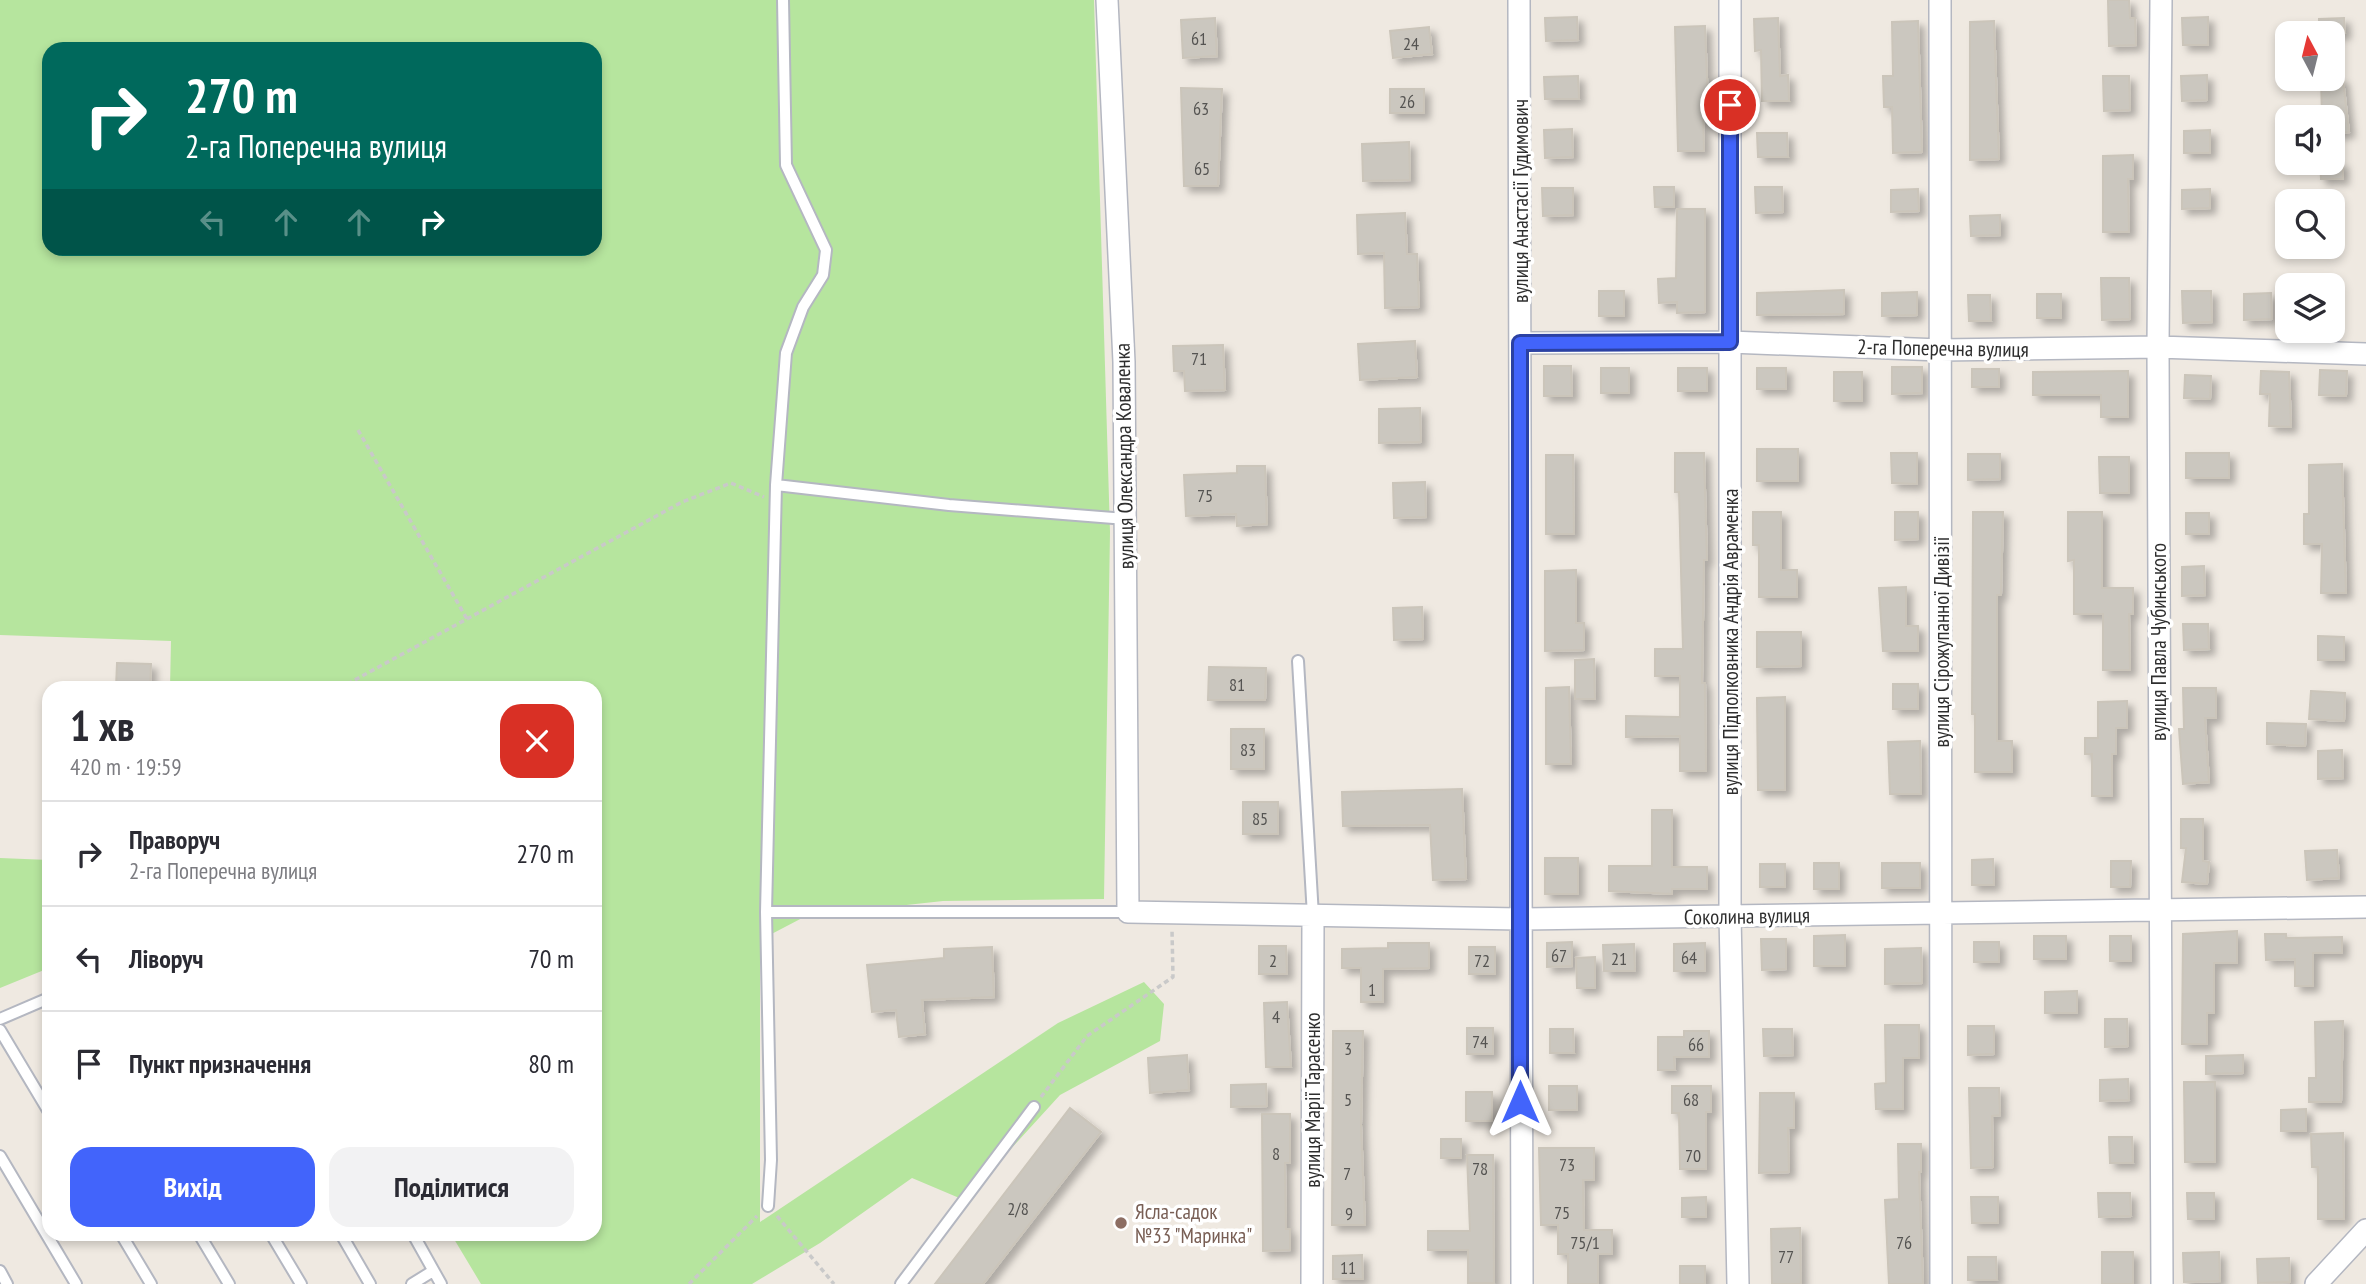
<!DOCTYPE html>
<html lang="uk">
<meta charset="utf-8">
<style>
:root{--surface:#fff;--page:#f2f2f3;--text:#2b2b33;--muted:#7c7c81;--line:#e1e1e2;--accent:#4264fb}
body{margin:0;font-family:"PT Sans Narrow",sans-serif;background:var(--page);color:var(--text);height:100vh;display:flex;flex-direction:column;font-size:26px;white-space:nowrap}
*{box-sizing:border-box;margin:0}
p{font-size:23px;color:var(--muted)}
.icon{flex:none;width:38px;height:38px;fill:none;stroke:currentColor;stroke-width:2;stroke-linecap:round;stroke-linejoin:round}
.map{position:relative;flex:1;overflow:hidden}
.sheet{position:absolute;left:42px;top:681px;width:560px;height:560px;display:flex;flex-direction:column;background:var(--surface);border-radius:21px;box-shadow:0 4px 10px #0003}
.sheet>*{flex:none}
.hud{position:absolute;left:42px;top:42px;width:560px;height:214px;border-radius:21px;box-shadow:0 4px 10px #0003;background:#00695c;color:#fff;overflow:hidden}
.needle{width:46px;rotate:353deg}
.controls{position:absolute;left:2275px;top:21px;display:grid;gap:14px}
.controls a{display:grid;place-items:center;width:70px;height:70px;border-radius:14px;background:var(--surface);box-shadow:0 4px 10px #0003;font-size:35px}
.pin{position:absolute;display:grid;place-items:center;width:60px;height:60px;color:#fff;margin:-30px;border:4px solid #fff;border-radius:50%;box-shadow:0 2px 7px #0007}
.me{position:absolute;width:77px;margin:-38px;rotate:0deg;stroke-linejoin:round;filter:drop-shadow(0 0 5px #0008)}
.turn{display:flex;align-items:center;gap:24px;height:147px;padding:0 28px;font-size:32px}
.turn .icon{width:91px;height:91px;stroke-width:2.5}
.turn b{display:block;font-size:49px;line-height:60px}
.lanes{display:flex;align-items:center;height:66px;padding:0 28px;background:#0003;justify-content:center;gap:35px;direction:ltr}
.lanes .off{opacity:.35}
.round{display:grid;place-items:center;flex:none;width:74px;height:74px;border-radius:21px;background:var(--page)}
.head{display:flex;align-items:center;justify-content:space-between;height:119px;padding:0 28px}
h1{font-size:42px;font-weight:600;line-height:52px}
.primary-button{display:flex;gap:14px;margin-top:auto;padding:14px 28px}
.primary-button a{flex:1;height:80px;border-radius:21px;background:var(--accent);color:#fff;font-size:28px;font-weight:600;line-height:80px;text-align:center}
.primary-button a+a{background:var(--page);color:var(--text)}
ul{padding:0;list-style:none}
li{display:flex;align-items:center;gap:21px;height:105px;padding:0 28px;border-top:2px solid var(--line)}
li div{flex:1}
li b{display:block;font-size:26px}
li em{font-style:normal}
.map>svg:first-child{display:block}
</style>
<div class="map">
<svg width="2366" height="1284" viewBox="0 0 2366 1284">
<defs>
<filter id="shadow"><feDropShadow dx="5.5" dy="5.5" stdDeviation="3.5" flood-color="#0004"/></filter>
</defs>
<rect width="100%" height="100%" fill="#efe9e1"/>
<!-- green -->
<path fill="#b6e59e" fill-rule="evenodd" d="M0,0H1094L1110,532L1104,899L943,901L806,916L760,940V1222L1058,1023L1144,982L1164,1004L1160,1041L1060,1095L964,1200L912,1178L820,1243L752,1284H481L451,1234H595V688H170L171,641L0,635ZM49,49H595V248H49Z
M0,858L49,860V968L0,988Z"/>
<!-- building -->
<path fill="#cbc7bf" stroke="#cbc5ba" stroke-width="2" filter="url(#shadow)" d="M2108,0H2129L2130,18H2135L2136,45L2109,46Z
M1577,17L1578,40L1546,41L1545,18Z
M2208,17V45H2183L2182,18Z
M1215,18L1217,56L1183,58L1181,20Z
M1778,18L1780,76L1788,75L1789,101H1762L1761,50L1755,51L1754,19Z
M2344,18L2345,33H2319V19Z
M1918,21L1922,152L1893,153L1892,107H1884L1883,76H1893L1892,22Z
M1994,21L1999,159L1970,160V22Z
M1705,26L1708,104L1703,105L1704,151H1678L1675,27Z
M1429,27L1432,54L1393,58L1390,31Z
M2207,75V100L2182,101L2181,76Z
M1578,76L1579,99H1545L1544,77Z
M2103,76H2129L2130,110L2104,111Z
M2321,79H2343L2349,132L2333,133V117H2322Z
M1181,88L1222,89L1218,186H1184Z
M1390,89H1424V113H1390Z
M1572,129L1573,157L1545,158L1544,130Z
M2210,130V153H2184V131Z
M1757,133H1787L1788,157H1758Z
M1409,142L1410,180L1363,181L1362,144Z
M2133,155V179H2128L2129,232H2103V156Z
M2320,163H2343V179H2321Z
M1654,187H1674V207H1655Z
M1755,187H1782L1783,212L1756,213Z
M1542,188H1573V215L1543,216Z
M1918,189L1919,211L1891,212V190Z
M2210,189V208L2182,209V190Z
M1677,209H1705V312L1677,313V302L1659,303L1658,279L1676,278Z
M1405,213L1407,254H1417L1419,307L1385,308L1384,253L1358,254L1357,215Z
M2000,215V235L1971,236L1970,216Z
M2101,278H2129L2130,319L2102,320Z
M1844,290V314L1757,315V293Z
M1599,291H1624V316H1599Z
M2182,291H2211L2212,322L2183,323Z
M1917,292V315L1882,316V293Z
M2271,293L2272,319L2244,320V294Z
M2037,294H2061V318H2037Z
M1968,295H1990L1991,321H1969Z
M1415,341L1417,377L1360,380L1358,344Z
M1223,345L1225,390L1185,391L1184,371H1174L1173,346Z
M1544,366H1571L1572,396H1544Z
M1892,367H1922V393L1892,394Z
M1601,368H1629V393H1601Z
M1678,368H1707V391H1678Z
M1757,368H1786V389H1757Z
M1972,369H1999V387H1972Z
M2320,370L2347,371L2346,396L2319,395Z
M2128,371V417H2101V395H2033V372Z
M2261,371L2289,372L2291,427L2269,426L2270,394H2260Z
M1834,372H1862V401H1834Z
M2185,375L2211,376L2210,399L2184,398Z
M1420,408L1421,442L1379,443V409Z
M1757,449H1798V481H1757Z
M1675,453H1704L1707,560H1704L1702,683H1705L1706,771H1680V736L1626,737V716L1680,717V676H1655V649H1683L1679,492H1675Z
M1891,453H1917V484L1892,483Z
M2186,453H2229V478H2186Z
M1968,454H2000V479L1968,480Z
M1546,455H1573L1574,534H1546Z
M2099,457H2129V493H2100Z
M2342,464L2346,593H2321L2322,544H2304V514H2309V465Z
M1237,466H1265L1267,524L1237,526L1236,514L1186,516L1184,475L1237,473Z
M1425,482L1426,517L1394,518L1393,483Z
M1753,512H1781V570H1797V597H1759V545H1753Z
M1895,512H1918V539L1895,540Z
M1973,512H2003L2001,595H1997V741H2012V772H1975V714H1972Z
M2068,512H2102V588H2133V614H2129L2130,670H2103V614H2074V560L2068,561Z
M2186,513H2209V534H2186Z
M2204,566L2205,595L2182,596V567Z
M1576,570V623H1584V650L1545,651V571Z
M1906,587V626H1918V651H1883L1879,588Z
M1422,607L1423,639L1394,640L1393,608Z
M2183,624H2208L2209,649L2184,650Z
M1757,632H1801V666L1757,667Z
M2318,636L2344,637V660H2318Z
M1594,659L1595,699H1575V660Z
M117,663L151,664L150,688H116Z
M1209,667L1266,668L1265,700H1208Z
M1893,684H1918V709H1893Z
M1569,687L1571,764H1546V688Z
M2183,688H2216V718H2205L2209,782L2183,784L2179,729H2184Z
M2311,691L2345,693L2344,721L2309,719Z
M1785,697V790H1758L1757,698Z
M2127,701V728H2116V754H2112V796H2092V754H2085V738H2098V702Z
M2267,723L2306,724L2305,746L2267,744Z
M1231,729H1264V769H1231Z
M1920,741L1921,794H1890L1888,742Z
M2342,750L2343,778L2318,779V751Z
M1462,789L1466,879L1433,880L1430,825L1343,826L1342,792Z
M1243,802H1278V834H1243Z
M1652,810H1672V867H1707V889H1672V894L1609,891V866H1652Z
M2181,819H2203V861L2209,862L2207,884L2182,882L2186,848H2181Z
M2337,850L2339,878L2307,880L2305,851Z
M1545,858H1578V894H1545Z
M1993,859L1994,885H1972V860Z
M2111,861H2131L2130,887H2111Z
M1814,863H1839V889H1814Z
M1882,863H1920V888H1882Z
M1760,864H1785V887H1760Z
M2237,931V963H2214V1013H2207V1044H2182L2183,934Z
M2265,934H2286V938L2342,937V953H2313V986H2295V959L2266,960Z
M1845,935V966H1814V936Z
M2034,936H2066V959H2034Z
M2110,936H2131V961H2110Z
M1761,939H1786V969L1762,970Z
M1572,942V966L1547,967V943Z
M1974,942H1999V962H1974Z
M1388,943H1429V968L1383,969V1002H1361V968H1342V949L1388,948Z
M1705,943V971H1674V944Z
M1634,944L1635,971H1604L1603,945Z
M1259,946H1286L1287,974H1259Z
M992,947L994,997L922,1000L925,1034L899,1037L896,1010L872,1012L867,965L944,958V949Z
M1469,947H1495V974H1469Z
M1921,948L1922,983L1885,984V949Z
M1595,957V988H1577L1576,958Z
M2077,991V1013H2045V992Z
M1287,1002L1291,1067H1266L1264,1003Z
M2105,1019H2127L2128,1046L2105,1047Z
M2343,1021L2341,1102H2309V1078H2316L2315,1022Z
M1885,1025H1919V1058H1903V1109H1876L1875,1084L1886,1083Z
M1968,1026H1994V1054L1968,1055Z
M1467,1028H1493V1054H1467Z
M1550,1029H1573L1574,1053H1550Z
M1763,1029H1792L1793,1055L1764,1056Z
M1333,1031H1363L1361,1125L1365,1225H1332Z
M1684,1031H1709V1057H1674L1675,1070H1658V1037H1684Z
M1187,1055L1189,1090L1150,1093L1148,1058Z
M2243,1055V1073L2206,1074V1056Z
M2128,1079L2129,1100L2100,1101V1080Z
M2184,1082H2215V1162H2185Z
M1266,1084L1267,1106L1231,1107V1085Z
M1549,1086H1577V1110H1549Z
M1672,1086H1711V1112H1706V1169H1680L1679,1113H1672Z
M1969,1088H1999L2000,1115L1992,1116L1993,1167L1971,1168Z
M1466,1092H1492V1121H1466Z
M1760,1093H1794V1128H1788L1789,1172L1759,1173Z
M1070,1108L1101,1132L983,1284H935Z
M2306,1109V1131H2281V1110Z
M1262,1114H1290V1163H1285L1286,1229H1290V1250L1263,1251Z
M2343,1133L2344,1219H2318V1167H2312L2311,1134Z
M2109,1137H2132L2133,1163H2110Z
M1441,1139H1461V1158H1441Z
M1898,1144H1921V1172H1919L1923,1284H1889L1885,1200L1899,1199Z
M1539,1148H1594V1180H1583L1584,1230H1612V1254H1598V1284H1568V1254H1558V1225H1541Z
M1467,1155H1493L1494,1283H1468V1250H1428V1231H1470Z
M2098,1193H2130L2131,1216L2099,1217Z
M2187,1193H2214V1219H2188Z
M1706,1197V1217H1682V1198Z
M1971,1197H1998V1223H1972Z
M1800,1228L1801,1284H1772L1771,1229Z
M2102,1252H2133V1284H2102Z
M2219,1252L2220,1281L2184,1282L2183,1253Z
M1362,1255L1363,1279H1333V1256Z
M1968,1257H1996L1997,1280H1968Z
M2289,1258L2290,1282L2258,1283L2257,1259Z
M1680,1266H1705V1284H1680Z"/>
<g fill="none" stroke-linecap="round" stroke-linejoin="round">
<!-- lane casing -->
<g stroke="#b4b7c1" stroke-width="14">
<path id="lane" d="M776,485L949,505L1126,519
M1298,661L1313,916
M766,912H1128
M0,1019L49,998
M0,1030L49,1112
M0,1156L76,1284
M768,1206L771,1160L766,912L776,485L786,353L803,307L823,275L826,250L786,165L783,0
M121,1234L151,1284
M199,1234L229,1284
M271,1234L301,1284
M341,1234L370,1284
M413,1234L441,1284
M0,1271L7,1284
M412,1284L433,1271
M901,1284L1034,1107"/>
</g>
<!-- street casing -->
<g stroke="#b4b7c1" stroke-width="24">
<path id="street" d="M1107,0L1124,362L1128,912L1519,919L2366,907
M1519,0L1522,1284
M1730,0V916L1738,1284
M1940,0L1941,1284
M2161,0L2158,347L2162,1284
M1520,343L1730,342L1940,350L2158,347L2366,354
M1312,1284L1313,916
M2316,1284L2366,1230"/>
</g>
<!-- path -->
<path stroke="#c9c9c9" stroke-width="3.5" stroke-dasharray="5 3.5" stroke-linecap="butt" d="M358,430L467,619
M340,688L682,502L731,483L764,497
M1041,1097L1087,1036L1173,977L1172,930
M777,1216L834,1284
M689,1284L757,1216"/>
<!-- lane -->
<use href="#lane" stroke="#fff" stroke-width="10"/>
<!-- street -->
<use href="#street" stroke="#fff" stroke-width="21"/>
</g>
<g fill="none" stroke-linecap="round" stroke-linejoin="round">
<!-- route casing -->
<g stroke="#2b41a3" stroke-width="18">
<path id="route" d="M1520,1102V343L1730,342V105"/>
</g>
<!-- route -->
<use href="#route" stroke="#4264fb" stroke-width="12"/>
</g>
<!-- markers -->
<circle fill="#8d6e63" stroke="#fff" stroke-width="2.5" cx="1121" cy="1223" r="7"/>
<g text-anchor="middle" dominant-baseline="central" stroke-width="7" stroke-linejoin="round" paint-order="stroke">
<!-- number labels -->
<g font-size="18" fill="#555452">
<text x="1199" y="38">61</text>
<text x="1411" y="43">24</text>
<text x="1407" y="101">26</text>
<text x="1201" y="108">63</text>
<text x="1202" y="168">65</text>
<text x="1199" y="358">71</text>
<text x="1205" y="495">75</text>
<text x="1237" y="684">81</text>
<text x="1248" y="749">83</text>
<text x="1260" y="818">85</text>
<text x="1559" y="955">67</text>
<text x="1689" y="957">64</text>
<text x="1619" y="958">21</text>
<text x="1273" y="960">2</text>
<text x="1482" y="960">72</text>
<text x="1372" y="989">1</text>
<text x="1276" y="1016">4</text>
<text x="1480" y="1041">74</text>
<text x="1696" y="1044">66</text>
<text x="1348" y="1048">3</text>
<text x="1348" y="1099">5</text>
<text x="1691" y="1099">68</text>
<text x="1276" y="1153">8</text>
<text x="1693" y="1155">70</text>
<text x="1567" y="1164">73</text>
<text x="1480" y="1168">78</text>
<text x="1347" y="1173">7</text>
<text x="1018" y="1208">2/8</text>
<text x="1562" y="1212">75</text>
<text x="1349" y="1213">9</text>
<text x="1585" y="1242">75/1</text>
<text x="1904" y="1242">76</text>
<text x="1786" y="1256">77</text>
<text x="1348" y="1267">11</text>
</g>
<!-- street labels -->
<g font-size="21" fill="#2e2e2e" stroke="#fff">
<text transform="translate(1520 201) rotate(-90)">вулиця Анастасії Гудимович</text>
<text transform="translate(1943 348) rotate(1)">2-га Поперечна вулиця</text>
<text transform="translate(1124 456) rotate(-91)">вулиця Олександра Коваленка</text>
<text transform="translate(1730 642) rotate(-90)">вулиця Підполковника Андрія Авраменка</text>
<text transform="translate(1941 642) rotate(-90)">вулиця Сірожупанної Дивізії</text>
<text transform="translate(2158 642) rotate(-90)">вулиця Павла Чубинського</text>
<text transform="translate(1747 916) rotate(-1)">Соколина вулиця</text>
<text transform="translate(1312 1100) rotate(-90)">вулиця Марії Тарасенко</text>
</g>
<!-- education labels -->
<g font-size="21" fill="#785e54" stroke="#fff" text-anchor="start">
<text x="1135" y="1211">Ясла-садок<tspan x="1135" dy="24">№33 "Маринка"</tspan></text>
</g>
</g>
</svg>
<div class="controls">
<a><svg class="needle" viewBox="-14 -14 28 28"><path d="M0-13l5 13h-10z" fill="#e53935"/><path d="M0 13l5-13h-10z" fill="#7c7c81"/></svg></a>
<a><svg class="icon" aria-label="sound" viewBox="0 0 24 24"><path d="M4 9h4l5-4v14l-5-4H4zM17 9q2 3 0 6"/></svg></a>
<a><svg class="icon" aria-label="search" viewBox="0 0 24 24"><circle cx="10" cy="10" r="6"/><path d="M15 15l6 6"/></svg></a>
<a><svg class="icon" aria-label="layers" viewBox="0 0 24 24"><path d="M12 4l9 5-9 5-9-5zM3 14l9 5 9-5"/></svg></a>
</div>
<div class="pin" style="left:1730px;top:105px;background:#d93025"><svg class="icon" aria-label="arrive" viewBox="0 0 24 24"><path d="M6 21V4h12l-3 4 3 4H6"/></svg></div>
<svg class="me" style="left:1520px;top:1102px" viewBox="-20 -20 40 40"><path d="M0-17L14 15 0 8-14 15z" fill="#4264fb" stroke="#fff" stroke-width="4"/></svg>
<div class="hud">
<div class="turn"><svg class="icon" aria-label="right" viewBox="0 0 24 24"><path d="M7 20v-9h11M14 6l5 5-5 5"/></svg><div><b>270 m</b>2-га Поперечна вулиця</div></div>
<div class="lanes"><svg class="icon off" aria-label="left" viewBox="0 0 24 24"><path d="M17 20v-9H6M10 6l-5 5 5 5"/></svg><svg class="icon off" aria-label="ahead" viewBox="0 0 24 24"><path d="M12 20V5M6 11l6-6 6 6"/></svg><svg class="icon off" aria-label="ahead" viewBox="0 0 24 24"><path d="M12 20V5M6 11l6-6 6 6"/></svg><svg class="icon" aria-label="right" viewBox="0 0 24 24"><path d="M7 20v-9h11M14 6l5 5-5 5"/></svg></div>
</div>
<section class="sheet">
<div class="head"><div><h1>1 хв</h1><p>420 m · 19:59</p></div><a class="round" style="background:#d93025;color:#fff"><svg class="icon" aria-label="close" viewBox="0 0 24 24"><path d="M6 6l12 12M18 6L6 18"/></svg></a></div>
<ul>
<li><svg class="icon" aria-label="right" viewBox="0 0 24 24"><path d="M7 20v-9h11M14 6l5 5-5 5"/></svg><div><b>Праворуч</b><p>2-га Поперечна вулиця</p></div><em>270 m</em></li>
<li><svg class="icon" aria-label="left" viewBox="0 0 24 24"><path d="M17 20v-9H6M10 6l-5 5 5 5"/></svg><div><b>Ліворуч</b></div><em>70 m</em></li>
<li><svg class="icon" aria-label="arrive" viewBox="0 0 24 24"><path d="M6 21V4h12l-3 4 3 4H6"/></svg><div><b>Пункт призначення</b></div><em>80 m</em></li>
</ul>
<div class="primary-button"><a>Вихід</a><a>Поділитися</a></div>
</section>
</div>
